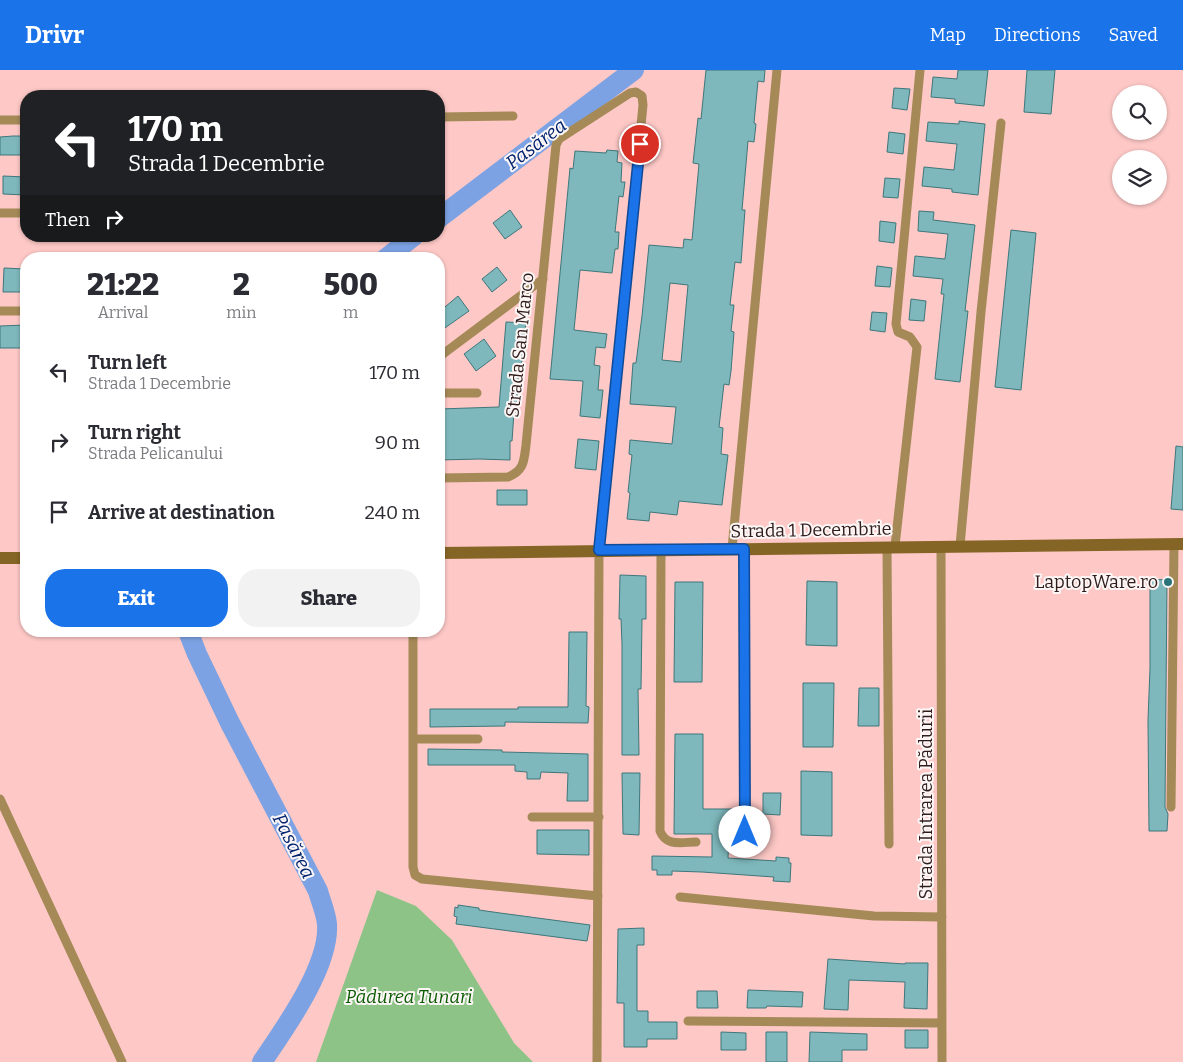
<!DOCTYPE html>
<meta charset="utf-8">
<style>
:root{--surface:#fff;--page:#f2f2f3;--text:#2b2b33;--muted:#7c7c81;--accent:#1a73e8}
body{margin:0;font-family:Bitter,serif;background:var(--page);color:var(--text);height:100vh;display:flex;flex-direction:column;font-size:19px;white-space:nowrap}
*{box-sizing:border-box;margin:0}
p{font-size:16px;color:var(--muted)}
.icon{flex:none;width:28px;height:28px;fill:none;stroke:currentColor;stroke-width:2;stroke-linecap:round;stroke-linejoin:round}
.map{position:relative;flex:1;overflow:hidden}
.side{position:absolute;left:20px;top:182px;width:425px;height:385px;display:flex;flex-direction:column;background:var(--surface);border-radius:20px;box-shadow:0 1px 4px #0004}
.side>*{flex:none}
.hud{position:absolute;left:20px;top:20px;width:425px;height:152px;border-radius:20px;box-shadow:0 1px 4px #0004;background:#202124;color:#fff;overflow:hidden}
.fabs{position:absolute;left:1112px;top:15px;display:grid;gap:10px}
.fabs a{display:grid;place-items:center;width:55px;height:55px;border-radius:50%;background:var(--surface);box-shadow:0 1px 4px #0004;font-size:25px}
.pin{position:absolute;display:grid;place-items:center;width:42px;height:42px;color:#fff;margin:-21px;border:2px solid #fff;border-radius:50%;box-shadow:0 1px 5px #0007}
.me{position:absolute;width:55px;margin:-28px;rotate:0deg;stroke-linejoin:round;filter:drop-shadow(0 0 4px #0008)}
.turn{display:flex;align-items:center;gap:18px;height:105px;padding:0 25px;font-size:22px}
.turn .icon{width:65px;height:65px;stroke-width:2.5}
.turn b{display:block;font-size:35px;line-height:42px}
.then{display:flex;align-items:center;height:48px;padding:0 25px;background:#0003;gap:10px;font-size:19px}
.eta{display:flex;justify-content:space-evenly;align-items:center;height:85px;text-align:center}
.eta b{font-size:30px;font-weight:800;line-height:35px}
.action{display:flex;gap:10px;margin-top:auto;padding:10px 25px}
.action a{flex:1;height:58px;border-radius:20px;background:var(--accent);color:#fff;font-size:20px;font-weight:800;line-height:58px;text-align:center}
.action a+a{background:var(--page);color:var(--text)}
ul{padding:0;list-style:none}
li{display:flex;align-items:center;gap:15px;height:70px;padding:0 25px}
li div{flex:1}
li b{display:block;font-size:19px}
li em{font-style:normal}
header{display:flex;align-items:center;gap:30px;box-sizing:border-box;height:70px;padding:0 25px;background:var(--accent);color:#fff}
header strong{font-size:24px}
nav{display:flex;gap:28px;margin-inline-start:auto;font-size:18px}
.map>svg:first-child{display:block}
</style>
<header>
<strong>Drivr</strong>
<nav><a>Map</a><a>Directions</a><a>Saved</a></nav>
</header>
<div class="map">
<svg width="1183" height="992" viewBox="0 0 1183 992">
<rect width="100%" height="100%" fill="#fdc8c6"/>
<!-- green -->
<path fill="#8dc387" d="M377,820L416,836L452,870L514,973L533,992H316Z"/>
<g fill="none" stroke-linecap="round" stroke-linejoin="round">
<!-- river -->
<path stroke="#7da2e3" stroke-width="20" d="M439,148L634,0
M385,189L414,166
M188,561L197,584L230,653L318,821C321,832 326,843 327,854C330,896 285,958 262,992"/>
</g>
<!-- building -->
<path fill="#7eb8bc" stroke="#3e777b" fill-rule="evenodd" d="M706,0H765L764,12L758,11L754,53L756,54L754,72L748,71L742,140H745L741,193L735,192L730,235H734L731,261L734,262L731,301L729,315L724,314L719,357L723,358L721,384L728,385L722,435L679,431L677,445L650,442L649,451L627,449L630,423L628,422L632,385L629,384L630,370L672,374L676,337L630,334L633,293H636L642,246L649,175L683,178L684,169L692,170L699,94L693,93L698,48L701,49ZM670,213L688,215L681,292L662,290Z
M958,0H988L984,36L955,33V29L931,27L933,7L957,9Z
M1027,0H1055L1051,44L1024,42Z
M894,18L910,19L907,40L892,38Z
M959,51L985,54L978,125L952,122V119L922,116L924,97L954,100L957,74L926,71L928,52L959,54Z
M889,62L905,64L903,84L887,82Z
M13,66H26V85H0V67Z
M607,80L618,81L617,92L622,93L621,112H625L623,127L619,126L615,162H619L618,179H615L612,203L580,200L574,260L607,264L605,278L596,277L594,295L600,296L598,320H603L600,348L580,346L583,311L550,309L570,98L573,99L575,81L606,83Z
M3,106L26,107V125L3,124Z
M885,108L900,109L898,128L883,127Z
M510,140L522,157L505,169L493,153Z
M919,141L934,142L933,150L975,155L965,241H968L960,312L935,309L944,224H941L943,209L913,206L915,186L945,189L948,164L918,161Z
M880,151L896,153L894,173L879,171Z
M1011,160L1036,163L1021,320L995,317Z
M877,196L892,198L890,217L875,216Z
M497,197L507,210L492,222L482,209Z
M4,198L26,199V222H3Z
M458,226L469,241L439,262V242Z
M911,229L926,231L924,251L909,250Z
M872,242L887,243L885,262L870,260Z
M506,252L526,253L521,299H519L516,342H514L512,371H510V390L479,389L439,390V339L499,337Z
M26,255V278H0V256Z
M484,269L496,286L476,301L464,284Z
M578,369L599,371L596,400L575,398Z
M1176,376L1183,377V440L1171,439Z
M497,420H527V435H497Z
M620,505L646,506V549H642L641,619H638L639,685H622V574L621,549H619Z
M1150,509L1167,510L1165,737L1168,744L1167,761H1149L1148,650L1150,598Z
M807,511L837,512V576L806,575Z
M675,512H703L702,612H674Z
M569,562H587L586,636L589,637L588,653L505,652V656L430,657V639H518V637H568Z
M803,613H834L833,677H803Z
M859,618H879V656H858Z
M675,664H703V739H732V765H729L728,788L776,791V787L789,788V793H791L790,812L773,811L774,807L702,802L672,801V805H657V800H652V786L712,787V764H674Z
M428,679L502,680V682L588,684V731H567L568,703L541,702L540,709H527V702L515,701V695H428Z
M801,701L832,702V766L801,765Z
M622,703H640L639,765L623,764Z
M763,723H781L780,745L763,744Z
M537,760H589V785L537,784Z
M458,835L479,838V840L500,843L590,855L587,871L456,854L457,847L454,846L455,837L458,838Z
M644,858V875H637V941H648V952H677V969H647V977H624V933H617L618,859Z
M828,889L905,894V893H928L927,939L904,938L905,912L849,910L848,940L824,939Z
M748,920L803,922L802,937L767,936L766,938H747Z
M697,921H717L718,938H697Z
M905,960H928V978H905Z
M721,962L746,963V980H721Z
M766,962H787V992H766Z
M810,962L867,964V980H842V992H809Z"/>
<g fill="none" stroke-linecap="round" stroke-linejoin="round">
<!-- minor -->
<path stroke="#a58a58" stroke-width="9" d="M439,47L513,46
M0,50H26
M0,143H26
M0,241H26
M439,287L543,209
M439,323H477
M439,408L508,407C524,401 524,391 526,375L556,75L559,69L630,23L636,22L642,26L643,35L599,480L597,992
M895,476L917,277L910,267L898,262L896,254L920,0
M941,476L942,992
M960,476L981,242L1001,53
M887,477L889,774
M732,479L777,0
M744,479L745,762
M661,480L660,761C666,777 682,772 696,772
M413,561V797L415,805L422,809L598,826
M413,669H478
M0,729L122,992
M1171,737L1174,474
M532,747H599
M680,827L874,846L942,847
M688,951L942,953"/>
<!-- secondary -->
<path stroke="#856525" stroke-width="12" d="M439,483L1183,474
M0,488H26"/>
</g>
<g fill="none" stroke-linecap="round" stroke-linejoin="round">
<!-- route casing -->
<g stroke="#114b97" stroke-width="12">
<path id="route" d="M640,74L599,480L744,479L745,762"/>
</g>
<!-- route -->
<use href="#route" stroke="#1a73e8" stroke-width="9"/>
</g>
<!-- markers -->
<circle fill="#2a7479" stroke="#fcf7f6" stroke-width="2" cx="1168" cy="512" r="5"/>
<g text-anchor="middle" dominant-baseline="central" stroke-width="4" stroke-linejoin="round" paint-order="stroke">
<!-- street labels -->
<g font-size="18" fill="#2f1c1b" stroke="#fcf7f6">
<text transform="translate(520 275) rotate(-84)">Strada San Marco</text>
<text transform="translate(811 460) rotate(-1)">Strada 1 Decembrie</text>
<text transform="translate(926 734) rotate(-90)">Strada Intrarea Pădurii</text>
</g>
<!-- poi labels -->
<g font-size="18" fill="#2f1c1b" stroke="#fcf7f6" text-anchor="end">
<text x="1158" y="512">LaptopWare.ro</text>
</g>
<!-- park labels -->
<g font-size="18" font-style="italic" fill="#0b5b03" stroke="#fcf7f6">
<text x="409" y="927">Pădurea Tunari</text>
</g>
<!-- water labels -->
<g font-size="19" font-style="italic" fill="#00246f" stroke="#fcf7f6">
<text transform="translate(536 74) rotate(-37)">Pasărea</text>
<text transform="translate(294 776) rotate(63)">Pasărea</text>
</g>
</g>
</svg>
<div class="fabs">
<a><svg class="icon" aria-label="search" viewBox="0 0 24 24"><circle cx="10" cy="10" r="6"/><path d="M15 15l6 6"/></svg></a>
<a><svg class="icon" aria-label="layers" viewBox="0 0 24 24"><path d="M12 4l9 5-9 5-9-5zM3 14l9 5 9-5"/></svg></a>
</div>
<div class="pin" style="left:640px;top:74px;background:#d93025"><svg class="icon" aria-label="arrive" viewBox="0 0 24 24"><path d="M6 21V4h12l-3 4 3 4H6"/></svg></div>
<svg class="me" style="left:745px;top:762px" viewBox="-20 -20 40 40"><circle r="19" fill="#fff"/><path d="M0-13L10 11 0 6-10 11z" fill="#1a73e8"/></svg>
<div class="hud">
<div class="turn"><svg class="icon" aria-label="left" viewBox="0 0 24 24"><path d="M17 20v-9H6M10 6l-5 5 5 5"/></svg><div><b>170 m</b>Strada 1 Decembrie</div></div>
<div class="then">Then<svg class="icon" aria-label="right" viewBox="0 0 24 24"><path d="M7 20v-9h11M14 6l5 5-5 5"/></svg></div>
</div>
<section class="side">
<div class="eta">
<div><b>21:22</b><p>Arrival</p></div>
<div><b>2</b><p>min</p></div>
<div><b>500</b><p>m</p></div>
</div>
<ul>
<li><svg class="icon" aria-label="left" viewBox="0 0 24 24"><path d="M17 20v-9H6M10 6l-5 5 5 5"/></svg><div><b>Turn left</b><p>Strada 1 Decembrie</p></div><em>170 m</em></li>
<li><svg class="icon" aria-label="right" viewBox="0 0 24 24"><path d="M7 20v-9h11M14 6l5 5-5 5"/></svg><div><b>Turn right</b><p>Strada Pelicanului</p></div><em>90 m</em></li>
<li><svg class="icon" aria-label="arrive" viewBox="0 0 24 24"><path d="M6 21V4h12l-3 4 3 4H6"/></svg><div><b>Arrive at destination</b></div><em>240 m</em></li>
</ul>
<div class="action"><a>Exit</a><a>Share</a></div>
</section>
</div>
